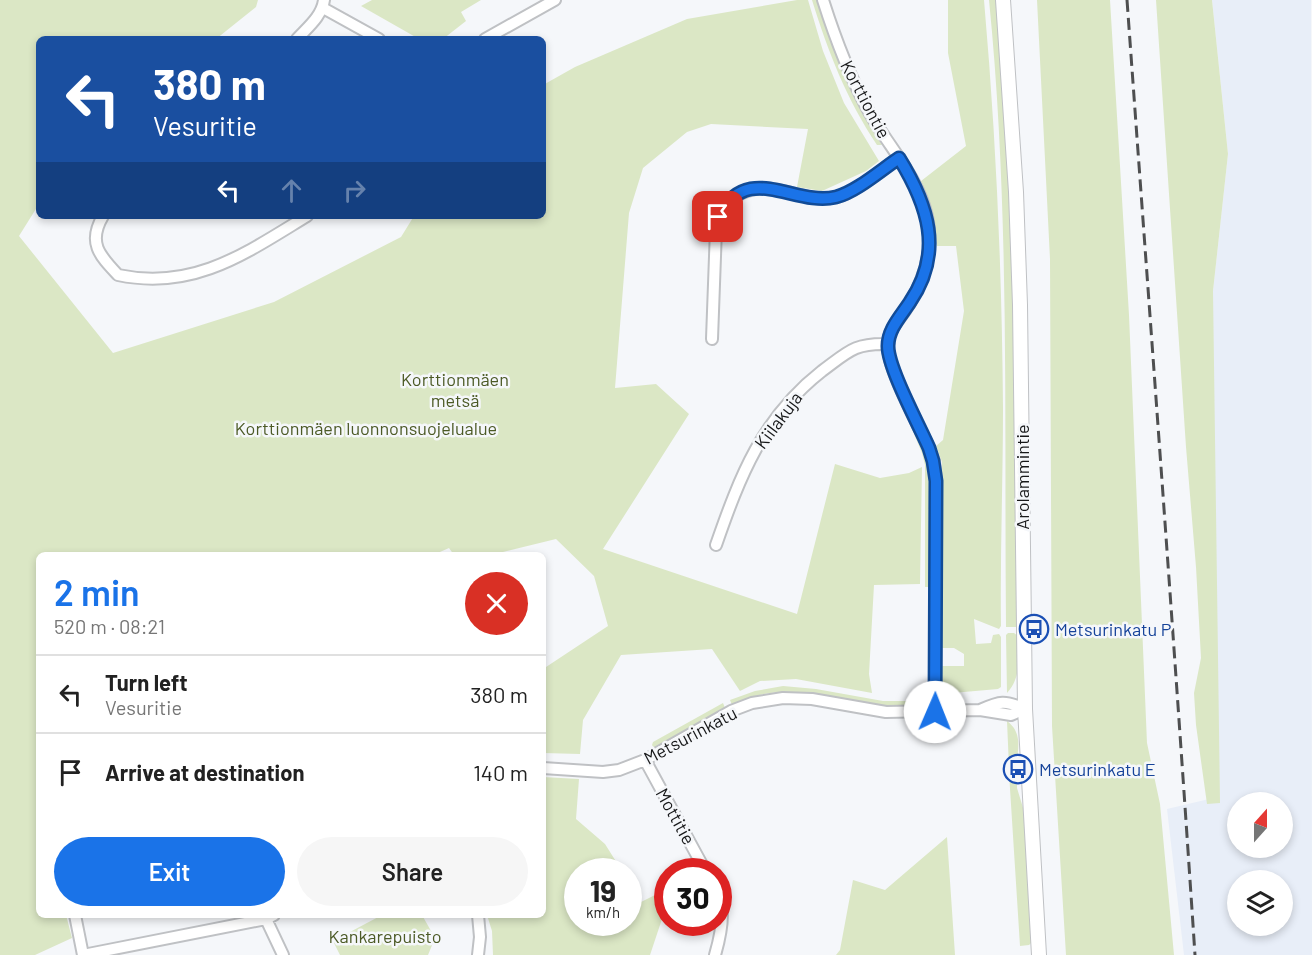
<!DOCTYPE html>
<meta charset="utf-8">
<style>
:root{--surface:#fff;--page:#f6f6f6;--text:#222;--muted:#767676;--line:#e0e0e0;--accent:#1a73e8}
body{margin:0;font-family:Barlow,sans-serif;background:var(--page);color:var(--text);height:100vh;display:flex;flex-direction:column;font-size:22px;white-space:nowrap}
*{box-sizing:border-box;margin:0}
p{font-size:20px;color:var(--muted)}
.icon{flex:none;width:33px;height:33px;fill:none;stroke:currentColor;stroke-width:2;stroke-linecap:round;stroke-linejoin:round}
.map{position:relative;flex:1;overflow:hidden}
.sheet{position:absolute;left:36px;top:552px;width:510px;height:366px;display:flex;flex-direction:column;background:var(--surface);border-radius:9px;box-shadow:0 3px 9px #0003}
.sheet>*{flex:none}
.hud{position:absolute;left:36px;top:36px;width:510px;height:183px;border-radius:9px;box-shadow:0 3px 9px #0003;background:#1a4fa0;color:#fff;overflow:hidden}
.needle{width:39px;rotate:21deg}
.fabs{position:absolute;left:1227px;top:792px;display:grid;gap:12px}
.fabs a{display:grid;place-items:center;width:66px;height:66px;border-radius:50%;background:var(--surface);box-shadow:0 3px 9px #0003;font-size:30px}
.speed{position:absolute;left:564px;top:858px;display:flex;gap:12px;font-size:30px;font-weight:700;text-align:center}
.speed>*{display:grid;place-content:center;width:78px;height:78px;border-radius:50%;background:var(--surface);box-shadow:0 3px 9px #0003;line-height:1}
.speed small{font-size:15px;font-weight:400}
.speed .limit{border:9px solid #d22;background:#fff;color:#111}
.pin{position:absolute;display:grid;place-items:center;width:51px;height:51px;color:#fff;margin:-26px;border-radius:12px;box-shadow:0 3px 9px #0006}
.me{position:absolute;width:66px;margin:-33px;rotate:1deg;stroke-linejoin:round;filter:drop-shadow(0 0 4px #0008)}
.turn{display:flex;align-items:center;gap:21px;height:126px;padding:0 18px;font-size:27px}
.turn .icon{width:78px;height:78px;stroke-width:2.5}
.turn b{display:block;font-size:42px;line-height:51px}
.lanes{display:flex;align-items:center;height:57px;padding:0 18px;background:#0003;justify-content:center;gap:30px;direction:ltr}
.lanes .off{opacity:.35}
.round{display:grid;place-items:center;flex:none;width:63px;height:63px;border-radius:32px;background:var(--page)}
.overview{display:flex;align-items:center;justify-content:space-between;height:102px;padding:0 18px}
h1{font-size:36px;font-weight:600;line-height:45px;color:var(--accent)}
.primary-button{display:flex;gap:12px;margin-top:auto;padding:12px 18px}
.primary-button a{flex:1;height:69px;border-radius:36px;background:var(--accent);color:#fff;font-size:24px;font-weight:600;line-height:69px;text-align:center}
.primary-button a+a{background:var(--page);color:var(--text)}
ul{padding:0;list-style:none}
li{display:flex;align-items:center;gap:18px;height:78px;padding:0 18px;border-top:2px solid var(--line)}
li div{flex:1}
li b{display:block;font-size:22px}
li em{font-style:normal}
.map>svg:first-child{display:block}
</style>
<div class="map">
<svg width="1312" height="955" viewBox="0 0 1312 955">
<rect width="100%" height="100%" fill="#f5f7fa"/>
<!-- built -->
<path fill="#e8eef8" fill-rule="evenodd" d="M1212,0H1311L1312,955H1184L1167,809L1209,799L1213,291L1228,154ZM1238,802H1282V848H1238ZM1238,880H1282V926H1238Z"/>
<!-- green -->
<path fill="#dbe7c5" d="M0,0H258L256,7L216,39H39V204L19,236L113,353L274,302L401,237L414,216H543V85L575,67L687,19L797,0H808L823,51L844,103L879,161L866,171L822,191L797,187L808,129L711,124L687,132L643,168L629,213L615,388L656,384L689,414L603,549L797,614L835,464L880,478L909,473L922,467L920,584L874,585L869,674L872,693L796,679L760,681L740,691L712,649L621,655L583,720L580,754L543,753V669L608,626L594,576L556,539L491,555H454L449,548L433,555H39V915H66L72,938L35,955H0Z
M372,0H481L461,12L466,21L443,39H419L361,6Z
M812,0H817C833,52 853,99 882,145H877C847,100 828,52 812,0Z
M948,0H984C996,136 1002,272 1003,408C1003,481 1000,553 1001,626L999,629L974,619L976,644L991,643L993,635L999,634L1001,637V687L998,689L941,694L942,666H964V654L954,648H941L942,479V462L936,446L943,440L964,311L956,246H937L930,205L921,181L966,146L948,53Z
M989,0H997L1007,140L1013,272L1017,627H1006C1004,418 1010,209 989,0Z
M1037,0H1110L1129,315L1147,743L1160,804L1174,955H1066L1052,726L1050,259Z
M1156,0H1212L1228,154L1213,291L1220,803L1207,804L1196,725L1194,693L1201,658L1196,567L1186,447Z
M911,421L929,465L930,587H925V465L922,453L909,422Z
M1008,633H1014L1018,636C1018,656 1022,677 1007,693L1006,635Z
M783,686L816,689L883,701H929C909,720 817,693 787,692C768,691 749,697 732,705L730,700L755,691Z
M723,703L725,708L654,748L652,745L653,742Z
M1007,721C1023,733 1018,749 1016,767H1009Z
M1017,772V788L1024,811L1032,942L1029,945L1020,946L1009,773Z
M543,777L579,779L576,819L605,844L622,871L578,872V922H628L629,883L641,902L667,889V904L650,955H493L492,931L487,915H543Z
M947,837L955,955H836L840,950L853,880L885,890Z
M382,915H422L435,938L428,955H340L333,941Z"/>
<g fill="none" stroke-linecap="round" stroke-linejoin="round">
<!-- minor casing -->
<g stroke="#bfc1c4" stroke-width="14">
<path id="minor" d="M823,0C835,38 849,75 868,110C887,145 918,176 927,216C935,251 924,282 905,311C897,322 887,332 888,347C888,370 918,424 929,448L934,461L936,481L935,712
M323,8L379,39
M297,39C308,27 322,16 324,0
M485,39L555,0
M103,216C87,243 100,256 118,275C194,291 246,253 307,216
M712,339L716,229C720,212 726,201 742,193C773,178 804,205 837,197C856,192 882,169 899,158
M716,545C740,476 762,418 822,371C848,352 854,343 887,344
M980,710C1000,701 1005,700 1025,709
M645,760L706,872
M543,768L603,772L619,770L645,760L731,711L752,703L783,698L812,699L886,712L980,710L1011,715L1025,709
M75,915L83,955L266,919L274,915
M266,919L283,955
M478,955L480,937L478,915
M715,955C720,938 726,911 718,894"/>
</g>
<!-- tertiary casing -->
<g stroke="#bfc1c4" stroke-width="16">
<path id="tertiary" d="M1003,0L1016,192L1020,305L1025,709L1039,955"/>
</g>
<!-- minor -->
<use href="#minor" stroke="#fff" stroke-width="10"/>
<!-- tertiary -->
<use href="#tertiary" stroke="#fff" stroke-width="14"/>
<!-- rail -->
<path stroke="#4e4f50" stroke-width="3" stroke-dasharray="12 6" stroke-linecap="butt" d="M1127,0C1150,318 1174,637 1195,955"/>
</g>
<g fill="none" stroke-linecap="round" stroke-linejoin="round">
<!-- route casing -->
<g stroke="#114b97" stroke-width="15">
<path id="route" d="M718,217C748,160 793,207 836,197C856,192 881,170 899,158C928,205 944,252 910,302C901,316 888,329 888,346C888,368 919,425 929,448L933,461L936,481L935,712"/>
</g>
<!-- route -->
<use href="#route" stroke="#1a73e8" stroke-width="10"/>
</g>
<!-- icons -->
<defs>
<g id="bus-ring" transform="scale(1.5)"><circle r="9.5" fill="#f5f7fa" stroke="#1a4fb4" stroke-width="1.5"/><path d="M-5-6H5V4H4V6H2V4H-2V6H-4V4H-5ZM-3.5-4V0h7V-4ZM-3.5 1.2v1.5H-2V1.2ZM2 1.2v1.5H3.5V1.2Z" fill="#1a4fb4"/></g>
</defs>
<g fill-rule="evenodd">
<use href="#bus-ring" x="1034" y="629"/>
<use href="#bus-ring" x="1018" y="769"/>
</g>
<g text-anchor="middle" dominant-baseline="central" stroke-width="5" stroke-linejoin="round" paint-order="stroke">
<!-- street labels -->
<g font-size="18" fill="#171819" stroke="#f5f7fa">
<text transform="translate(866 99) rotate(62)">Korttiontie</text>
<text transform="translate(778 420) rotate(-53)">Kiilakuja</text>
<text transform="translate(1022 477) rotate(-90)">Arolammintie</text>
<text transform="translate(690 735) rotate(-28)">Metsurinkatu</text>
<text transform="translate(676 816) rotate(61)">Mottitie</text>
</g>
<!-- park labels -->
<g font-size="18" fill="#4c5a26" stroke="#f5f7fa">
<text x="455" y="379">Korttionmäen<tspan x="455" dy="21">metsä</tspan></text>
<text x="366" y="428">Korttionmäen luonnonsuojelualue</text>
<text x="385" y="936">Kankarepuisto</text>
</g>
<!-- transit labels -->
<g font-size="18" fill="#164399" stroke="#f5f7fa" text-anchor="start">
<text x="1055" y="629">Metsurinkatu P</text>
<text x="1039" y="769">Metsurinkatu E</text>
</g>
</g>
</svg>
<div class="fabs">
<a><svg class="needle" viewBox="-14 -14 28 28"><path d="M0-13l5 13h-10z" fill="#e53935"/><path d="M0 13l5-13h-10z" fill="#767676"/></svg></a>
<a><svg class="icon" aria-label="layers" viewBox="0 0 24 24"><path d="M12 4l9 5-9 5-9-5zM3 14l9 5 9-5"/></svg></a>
</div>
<div class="speed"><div>19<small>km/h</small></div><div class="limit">30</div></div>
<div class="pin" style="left:718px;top:217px;background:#d93025"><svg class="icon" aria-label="arrive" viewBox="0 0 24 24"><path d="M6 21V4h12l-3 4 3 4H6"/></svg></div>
<svg class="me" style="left:935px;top:712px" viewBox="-20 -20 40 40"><circle r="19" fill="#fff"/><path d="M0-13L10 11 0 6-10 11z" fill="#1a73e8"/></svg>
<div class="hud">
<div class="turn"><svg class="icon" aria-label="left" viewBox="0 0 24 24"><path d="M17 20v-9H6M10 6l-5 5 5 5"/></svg><div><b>380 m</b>Vesuritie</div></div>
<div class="lanes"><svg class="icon" aria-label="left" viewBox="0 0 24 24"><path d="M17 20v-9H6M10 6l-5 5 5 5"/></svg><svg class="icon off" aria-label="ahead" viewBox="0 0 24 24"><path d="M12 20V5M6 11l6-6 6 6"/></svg><svg class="icon off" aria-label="right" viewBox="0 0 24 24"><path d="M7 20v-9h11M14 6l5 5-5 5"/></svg></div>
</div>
<section class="sheet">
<div class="overview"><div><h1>2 min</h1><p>520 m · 08:21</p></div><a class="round" style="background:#d93025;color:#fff"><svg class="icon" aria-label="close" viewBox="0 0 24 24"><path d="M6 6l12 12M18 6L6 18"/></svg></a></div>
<ul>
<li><svg class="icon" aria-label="left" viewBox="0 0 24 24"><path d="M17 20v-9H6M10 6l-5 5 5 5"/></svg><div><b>Turn left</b><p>Vesuritie</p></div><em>380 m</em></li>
<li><svg class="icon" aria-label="arrive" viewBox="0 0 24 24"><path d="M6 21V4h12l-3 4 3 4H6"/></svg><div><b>Arrive at destination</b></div><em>140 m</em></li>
</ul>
<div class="primary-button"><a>Exit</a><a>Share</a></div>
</section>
</div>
